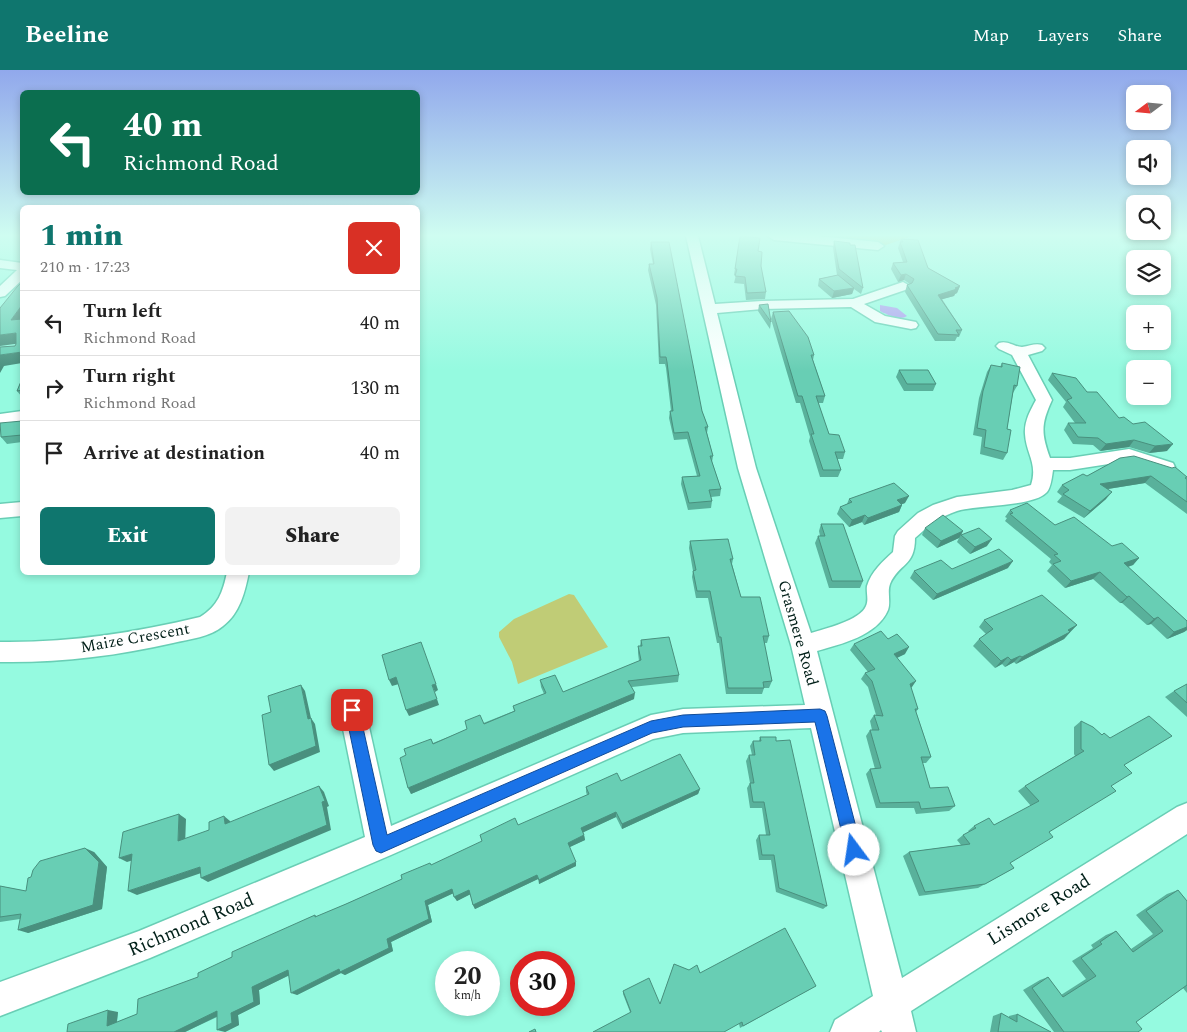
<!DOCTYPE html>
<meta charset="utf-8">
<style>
:root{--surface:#fff;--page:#f2f2f2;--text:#222;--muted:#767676;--line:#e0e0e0;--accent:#0f766e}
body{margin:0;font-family:Spectral,serif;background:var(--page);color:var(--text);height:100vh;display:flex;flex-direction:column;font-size:19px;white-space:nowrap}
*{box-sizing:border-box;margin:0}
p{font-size:16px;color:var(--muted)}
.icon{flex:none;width:28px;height:28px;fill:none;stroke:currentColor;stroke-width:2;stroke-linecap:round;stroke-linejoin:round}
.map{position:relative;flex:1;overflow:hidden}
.side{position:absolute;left:20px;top:135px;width:400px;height:370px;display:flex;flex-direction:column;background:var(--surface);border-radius:8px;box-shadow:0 2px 8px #0003}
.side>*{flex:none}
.banner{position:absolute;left:20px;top:20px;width:400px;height:105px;border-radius:8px;box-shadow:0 2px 8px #0003;background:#0b6e4f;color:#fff;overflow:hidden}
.needle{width:32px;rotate:254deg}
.controls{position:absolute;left:1126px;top:15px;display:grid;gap:10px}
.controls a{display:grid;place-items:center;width:45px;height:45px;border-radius:8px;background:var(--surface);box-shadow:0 2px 8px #0003;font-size:25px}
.speed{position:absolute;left:435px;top:881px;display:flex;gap:10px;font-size:25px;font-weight:700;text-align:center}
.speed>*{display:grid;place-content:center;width:65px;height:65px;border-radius:50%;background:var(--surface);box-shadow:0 2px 8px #0003;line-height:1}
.speed small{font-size:12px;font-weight:400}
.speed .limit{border:8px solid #d22;background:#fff;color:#111}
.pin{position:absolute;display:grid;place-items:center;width:42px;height:42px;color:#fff;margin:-21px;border-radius:10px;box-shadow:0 2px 8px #0006}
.me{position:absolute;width:55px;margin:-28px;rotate:346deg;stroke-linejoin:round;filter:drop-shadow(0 0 4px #0008)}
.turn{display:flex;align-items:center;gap:18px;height:105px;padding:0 20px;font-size:22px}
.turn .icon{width:65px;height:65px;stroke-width:2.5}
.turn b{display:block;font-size:35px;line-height:42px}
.round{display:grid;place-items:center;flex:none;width:52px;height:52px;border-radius:8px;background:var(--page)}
.overview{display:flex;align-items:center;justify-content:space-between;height:85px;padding:0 20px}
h1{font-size:30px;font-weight:800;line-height:38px;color:var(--accent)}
.primary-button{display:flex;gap:10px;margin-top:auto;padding:10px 20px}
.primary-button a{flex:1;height:58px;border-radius:8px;background:var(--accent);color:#fff;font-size:20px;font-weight:800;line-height:58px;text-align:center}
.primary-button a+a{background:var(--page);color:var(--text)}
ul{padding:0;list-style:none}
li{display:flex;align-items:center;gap:15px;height:65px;padding:0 20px;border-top:1px solid var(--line)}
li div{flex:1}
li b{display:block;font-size:19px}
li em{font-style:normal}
header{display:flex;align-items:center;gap:30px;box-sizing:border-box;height:70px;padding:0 25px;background:var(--accent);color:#fff}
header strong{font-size:24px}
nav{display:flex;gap:28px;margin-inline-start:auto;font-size:18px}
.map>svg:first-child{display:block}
</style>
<header>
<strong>Beeline</strong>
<nav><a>Map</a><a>Layers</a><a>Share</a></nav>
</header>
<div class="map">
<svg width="1187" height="962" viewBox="0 0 1187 962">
<rect width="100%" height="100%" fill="#95fae0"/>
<!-- green -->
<path fill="#c0cc76" d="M780,166H912L880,177Z
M569,524L574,525L608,577L518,614L512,592L499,567V562L514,549Z"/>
<!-- water -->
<path fill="#af97f1" d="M880,235L897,238L907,246C900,251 888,245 880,241Z"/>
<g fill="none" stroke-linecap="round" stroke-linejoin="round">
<!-- minor casing -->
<g stroke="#69ceb5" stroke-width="3">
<path id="minor" d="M686,166H698L715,234L762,231L853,229L903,212L910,216L908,219L864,234L885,246L916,252L918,255L916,258L911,259L875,252L851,237L762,239L717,243L756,398L811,563C824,559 861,550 866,536C869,530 866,522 867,516C871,502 883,491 893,482L895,466L898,461L918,443L933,435L957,427L1012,420L1031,415C1038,393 1026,384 1025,364C1024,352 1030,341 1036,330L1012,285L999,279L996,276L999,273C1008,270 1014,277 1022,277C1030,276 1035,273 1042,275L1045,278L1042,281L1028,285L1052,330C1041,354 1041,363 1050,388H1070L1129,379L1173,393L1175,397L1173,401L1166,403L1128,391L1070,400H1053C1052,407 1051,417 1047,422C1034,437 977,435 957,441C941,446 927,457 915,468C915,497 899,493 890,514C887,522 891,532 888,540C877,566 841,574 817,581L902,908L1177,737L1187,733V764L911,941L916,962H882L881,960L879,962H830L835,950L873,926L811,658L683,663L653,669L391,785L150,888L0,946V912L139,861L365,767L339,639L343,631L352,627L361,631L365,639L391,756L651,645L683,639L805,635L791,575L738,398Z
M768,166H817L878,172L884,176L878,180L774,170Z
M0,190L22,193V210L5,226L0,227V216L17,200L0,198Z
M22,341V351L0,354V344Z
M22,432V446L0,448V434Z
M227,502H249C245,522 240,543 223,556C210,567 190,569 173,573C116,586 59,593 0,592V572C68,573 134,563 200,547C218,536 223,522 227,502Z"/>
</g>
<!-- minor -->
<use href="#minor" fill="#fff" fill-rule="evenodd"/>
</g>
<!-- wall -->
<path fill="#59b19b" d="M740,166L758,181L766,222L765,229L746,230L744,214L734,213L736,205H734Z
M901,169L928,198L960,216L957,223L955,224L954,226L942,229L962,260L959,267H957L955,271H935L905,222L907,215L910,214L904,210L898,212L891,199L893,193L903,192L898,178Z
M834,171L863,218L861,224L854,219L852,224L832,228L818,216L819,209L837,205L833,178Z
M651,172L702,341L708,357L707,363L713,386L712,392L721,419L720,426L711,427L712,431L711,438L688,440L681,414L682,407L697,406L687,369L674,370L669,348L670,341H671L666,298L665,294H659L656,235L648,200L649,194H653L650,179Z
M759,235L771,252L770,259L758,241Z
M773,242L814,285L813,290L825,326L823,333H818L829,364L845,382L843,389H837L841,400L838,407H820L809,371L810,367L800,333H796L771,249Z
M1002,293L1017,316L1013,323L1007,359V383L1003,390L980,384L982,367L973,365L979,328L987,302L991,295L1000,297Z
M899,300L936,314L933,321H904L896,307Z
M1052,303L1087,322L1119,348L1167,381L1149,383L1129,377L1100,381L1093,375L1073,374L1064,360L1068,353H1075L1063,337L1066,332L1048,310Z
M22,309V327L17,321Z
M22,351V372L7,374L1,367Z
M1120,388L1187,409V444L1145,413L1108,419L1106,429L1084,448L1057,432L1062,426L1057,422L1062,415L1087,406Z
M849,429L905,433L902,434V435L899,442L864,455L862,452L849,457L837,444L840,437L847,434Z
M1010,440L1055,455L1112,476L1139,488L1133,495L1128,497L1187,551V560L1184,562L1167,569L1151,554L1147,555L1122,533H1120L1093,509L1065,518L1047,501L1052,495L1049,492L1051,489L1005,451L1007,448L1005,447Z
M821,454L863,511L860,518H829L815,473L818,466H820L819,461Z
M925,458L963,461L961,465L987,476L970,484L957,472L959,468L937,478L922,465Z
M690,471L733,489L732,494L741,527L769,566L767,573H764L772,611L769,618H764L762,624H726L719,573H717L708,528H696L692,507L693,501L689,478Z
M1008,498L933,530L910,508L914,501Z
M984,550L1077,555L1064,569L1016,594L1014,592L1005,597L1002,594L995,598L973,576L979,569L986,564L979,557Z
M888,569L905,584L897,588L912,617L911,618L918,639L916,642L931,687L926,693H922L930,718L955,736L949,741L916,744L914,738H876L866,704L870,699H875L866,666L870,660H872L870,651L874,645H876L868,617L861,609L865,603L868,602L850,580L854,574Z
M641,570L679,605L678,612L632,617L634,629L411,724L406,685L431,669L433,673L514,641L513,636L544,624L541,617L540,610L563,622L639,591L638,583V576H640Z
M1187,614V647L1165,627L1174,621Z
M1081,651L1102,665L1110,668L1172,666L1124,695L1111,716L1049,762L1010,793L1014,798L978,818L919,826L903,786L909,782L961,775L957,770L963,765L969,762L968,761L974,756L994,755L1031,736L1018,721L1025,716L1075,686L1074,684V657Z
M760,667L776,671L827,836L823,839L776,822L771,790H759L756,770L759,765H766L762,738H750L747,718L750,713L746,691L749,685H752L750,676L753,671H759Z
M621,711L700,719L698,724L622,759L616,747L583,762L584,765L585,770L569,777L576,796L539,814L538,809L475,839L473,835L470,824L457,831L453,823L428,835L432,852L391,872L393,881L345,905L341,903L297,925L289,905L259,920L260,934L238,945L239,955L225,962L217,947L185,962H67L118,942L117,952L137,944L232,887L315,845L317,847L346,834L402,809L432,795L587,725L586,722V717Z
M94,782L107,797L102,839L28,863L20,849L0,852V816L26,821Z
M1178,820L1187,831V923L1183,918L1136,952L1138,962H1054L1023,920L1040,910L1048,907L1061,925L1086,909L1072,891L1093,878L1091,875L1106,865L1116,861L1131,879L1153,864L1136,845L1167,824Z
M674,894L689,900L700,903L816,916L740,958L739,954L630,942L623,924V921L660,934Z
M1001,943L1009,948V946L1017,944L1051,962H990L993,946Z"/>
<!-- shaded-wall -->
<path fill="#49907e" d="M906,204L904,210L898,212L901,205Z
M960,216L957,223L955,224L954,226L936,231L938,225Z
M854,218L852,224L832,228L834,221Z
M22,235V254L11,250Z
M16,263L22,273L0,276V265Z
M22,282V293L4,296L0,303V285Z
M1134,370L1129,377L1100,381L1106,374Z
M1173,374L1167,381L1149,383L1155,376Z
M1151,406L1145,413L1095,421L1100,414Z
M1112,422L1106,429L1084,448L1090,441Z
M909,426L905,433L894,437L897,430Z
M902,435L899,442L864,455L868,448Z
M865,445L862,452L849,457L852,450Z
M963,461L959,468L937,478L941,471Z
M992,469L987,476L970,484L975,477Z
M1139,488L1133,495L1117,500L1124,493Z
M1013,491L1008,498L933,530L937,524Z
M1100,502L1093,509L1065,518L1071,511Z
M1129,526L1122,533H1120L1127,527Z
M1158,547L1151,554L1147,555L1154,549Z
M1077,555L1070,562L1061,567L1068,560Z
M1187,557V560L1184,562L1167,569L1174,562Z
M1070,562L1064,569L1016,594L1022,587Z
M909,577L905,584L890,591L894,584Z
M1020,586L1014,592L1005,597L1011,590Z
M1008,587L1002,594L995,598L1001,591Z
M396,607L399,614L392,616L389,610Z
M916,611L912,617L905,620L910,614Z
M436,614L438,620L435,622L432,615Z
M301,615L305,621L311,648L315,654L320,682L274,701L269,695L308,649Z
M635,623L634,629L411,724L408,718Z
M437,629L439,635L409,646L406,640Z
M319,716L324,722L329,736L327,737L331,760L208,812L201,808Z
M700,719L698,724L622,759V754Z
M616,742V747L582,763L581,758Z
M179,744L186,749L185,776L178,771Z
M224,746L230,751L231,759L225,754Z
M584,765L585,770L568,778V773Z
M85,778L94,782L107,797L102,839L28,863L18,860Z
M132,784L140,788L127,792L119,788Z
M576,792V796L539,814V810Z
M200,797L207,801L137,825L128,821Z
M537,805L538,809L475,839L473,835Z
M452,819L454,823L428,835L432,852L391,872L393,881L345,905L341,903L297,925L291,923L339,899L387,869L425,831Z
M469,820L471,824L457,831L454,827Z
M288,900L294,903L259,920L260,934L238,945L239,955L225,962L217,960L252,917Z
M108,940L118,942L116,958L107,956Z
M217,941L224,943L185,962H174Z"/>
<!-- building -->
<path fill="#68ceb4" stroke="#49907e" d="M740,166L760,168L758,181L762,182L761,196L766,222L747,223L745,207L735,206L737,199H735Z
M901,169L918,170L928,198L960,216L955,218L957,219L938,225L962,260H956L959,265L938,264L907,215L912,213L914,209L906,204L901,205L893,193L907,192L900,172H903Z
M834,171L850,173V175H855L863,218L839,199Z
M651,172H669L702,341L708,357H705L713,386H710L721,419L709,420L712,431L689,433L682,407L700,406L688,362L674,363L670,341H673L667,292L666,287H660L657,228L649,194H654Z
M838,205L854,218L834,221L819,209Z
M22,212V235L11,250L22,249V282L0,285V277L15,276L16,274V263L0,265V238L17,217Z
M768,234L771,252L759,235Z
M789,241L808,267L814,285H811L825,326H816L829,364L839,365L845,382H835L841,400H823L811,364H814L802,326H798L773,242Z
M1002,293L1020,297L1017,316L1014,315L1007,359L1011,360L1007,383L984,377L986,360L977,358L983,321L991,295L1002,297Z
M899,300H928L936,314H907Z
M1052,303L1076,308L1087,322H1097L1119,348L1124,347L1133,354L1145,352L1173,374L1155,376L1134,370L1106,374L1098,368L1078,367L1068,353H1086L1067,330L1072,328Z
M22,309V320L17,321Z
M22,351V365L1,367L0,353Z
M1134,386L1172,398L1175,397L1187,407L1185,408L1187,409V432L1151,406L1100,414L1112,422L1090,441L1063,424L1069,420L1062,415L1083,404L1087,406L1120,388Z
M894,413L909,426L897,430L902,435L868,448L865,445L852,450L840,437L852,432L849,429Z
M1027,433L1055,455L1074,447L1112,476L1122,473L1139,488L1124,493L1187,551V557L1174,562L1158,547L1154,549L1129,526L1127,527L1100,502L1071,511L1053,494L1061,491L1054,485L1058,484L1010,444L1013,443L1010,440Z
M943,445L963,461L941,471L925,458Z
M821,454H843L863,511H832L818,466H825Z
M979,458L992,469L975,477L961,465Z
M728,469L733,489H730L741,527H760L769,566H763L772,611L763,612L764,618H728L721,567H719L710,521H697L693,501L696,500L690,471Z
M999,479L1013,491L937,524L914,501L941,490L952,499Z
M1042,525L1077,555L1068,560L1070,562L1022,587L1020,586L1011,590L1008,587L1001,591L979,569L993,559L984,550Z
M881,561L888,569L897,564L909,577L894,584L916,611L910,614L918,639H915L931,687H921L930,718L948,717L955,736L921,739L919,732L880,733L870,699L881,698L870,660H879L874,645L883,646L872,611L865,603L875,599L854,574Z
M669,567L679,605L628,611L635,623L408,718L400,688L406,685L404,679L431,669L433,674L467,659L465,651L480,645L484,654L515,641L513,636L546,623L540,610L555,605L563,622L641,590L638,576H642L641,570Z
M421,572L436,614L432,615L437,629L406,640L396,607L389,610L382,585Z
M1187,614V633L1174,621Z
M301,615L308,649L311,648L316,676L269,695L262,645L271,642L268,626Z
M1149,646L1172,666L1124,695L1132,703L1111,716L1116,721L1049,762L1053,767L1010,793L1014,798L985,814L925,822L909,782L970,774L963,765L976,758L974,756L989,748L994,755L1039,731L1025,716L1084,681L1081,679V651L1093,657L1102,665L1104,663L1110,668Z
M760,667H776V671L790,670L827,836L779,818L774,785H762L759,765H770L764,732H753L750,713H754L749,685H755L753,671H761Z
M680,684L700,719L622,754L616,742L581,758L584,765L568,773L576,792L539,810L537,805L473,835L469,820L454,827L452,819L425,831L429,849L387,869L389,878L340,902L339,899L291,923L288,900L252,917L254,932L231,943L232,953L217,960V941L174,962H67L68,954L108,940L107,956L137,944L138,929L198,907V903L232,887V882L315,845V847L346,834L402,809L401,805L430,793L431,795L482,771L480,765L515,748L518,755L589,724L586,717L617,703L621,711Z
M319,716L325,731L322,732L327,755L201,808L200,797L128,821L132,784L119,788L123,762L179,744L178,771L209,760V752L224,746L225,754Z
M85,778L99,792L93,835L18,860L21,844L0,847V816L26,821L28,808L31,807L33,800L40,791Z
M1178,820L1187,831V915L1136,952L1142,959L1138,962H1064L1032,918L1048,907L1063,927L1096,906L1081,888L1102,874L1100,872L1116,861L1133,882L1163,861L1146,841Z
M785,858L816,916L743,956L742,952L724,962H593L631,942L623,921L649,908L660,934L674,894L689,900L697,895L700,903Z
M1001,943L1017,952V944L1051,962H998Z
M535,959L536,962H529Z"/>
<!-- sky -->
<linearGradient id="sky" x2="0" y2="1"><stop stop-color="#91a8ec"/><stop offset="0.55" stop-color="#cffdf1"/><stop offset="1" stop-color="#cffdf1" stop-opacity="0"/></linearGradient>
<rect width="1187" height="301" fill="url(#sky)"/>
<!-- route -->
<path fill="#1a73e8" stroke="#114b97" d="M352,633L357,635L359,640L387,765L651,651L683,645L820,639L825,641L827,646L862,780L859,785L854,788L848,785L846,780L815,652L683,657L652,663L381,783L376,781L373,775L345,640L347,635Z"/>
<g text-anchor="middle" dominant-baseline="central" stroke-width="4" stroke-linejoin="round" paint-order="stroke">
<!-- street labels -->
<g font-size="16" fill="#001f18" stroke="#fff">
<text transform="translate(798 563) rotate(74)">Grasmere Road</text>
<text transform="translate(135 568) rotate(-10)">Maize Crescent</text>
</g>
<!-- near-street labels -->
<g font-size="19" fill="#001f18" stroke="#fff">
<text transform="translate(1039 840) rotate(-32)">Lismore Road</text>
<text transform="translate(191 855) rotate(-23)">Richmond Road</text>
</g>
</g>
</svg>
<div class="controls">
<a><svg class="needle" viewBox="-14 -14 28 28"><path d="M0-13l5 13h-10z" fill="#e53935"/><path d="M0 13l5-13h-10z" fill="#767676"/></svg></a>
<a><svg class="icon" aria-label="sound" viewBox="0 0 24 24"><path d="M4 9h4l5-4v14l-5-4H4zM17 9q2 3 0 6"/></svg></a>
<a><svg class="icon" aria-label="search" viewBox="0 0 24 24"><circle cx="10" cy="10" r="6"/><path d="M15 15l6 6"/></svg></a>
<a><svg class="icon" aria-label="layers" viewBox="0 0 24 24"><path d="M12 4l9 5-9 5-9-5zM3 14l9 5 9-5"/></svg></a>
<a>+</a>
<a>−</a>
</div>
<div class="speed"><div>20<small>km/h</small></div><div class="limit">30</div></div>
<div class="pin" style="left:352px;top:640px;background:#d93025"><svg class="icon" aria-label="arrive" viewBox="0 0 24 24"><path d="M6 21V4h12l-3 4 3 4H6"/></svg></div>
<svg class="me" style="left:854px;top:780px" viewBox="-20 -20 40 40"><circle r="19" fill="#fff"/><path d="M0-13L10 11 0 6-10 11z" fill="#1a73e8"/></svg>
<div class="banner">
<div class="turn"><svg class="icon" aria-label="left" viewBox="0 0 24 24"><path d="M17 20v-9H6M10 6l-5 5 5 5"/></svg><div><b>40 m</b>Richmond Road</div></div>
</div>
<section class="side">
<div class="overview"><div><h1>1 min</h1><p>210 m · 17:23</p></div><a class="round" style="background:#d93025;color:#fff"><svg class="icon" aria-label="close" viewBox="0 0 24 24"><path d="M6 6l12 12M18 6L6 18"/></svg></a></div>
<ul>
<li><svg class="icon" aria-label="left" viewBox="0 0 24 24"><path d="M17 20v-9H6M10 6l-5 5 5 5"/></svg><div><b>Turn left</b><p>Richmond Road</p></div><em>40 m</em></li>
<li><svg class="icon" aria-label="right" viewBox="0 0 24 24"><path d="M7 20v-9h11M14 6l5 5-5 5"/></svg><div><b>Turn right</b><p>Richmond Road</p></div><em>130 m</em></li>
<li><svg class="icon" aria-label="arrive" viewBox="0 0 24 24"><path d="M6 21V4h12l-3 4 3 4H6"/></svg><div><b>Arrive at destination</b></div><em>40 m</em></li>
</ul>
<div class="primary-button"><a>Exit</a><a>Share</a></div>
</section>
</div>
